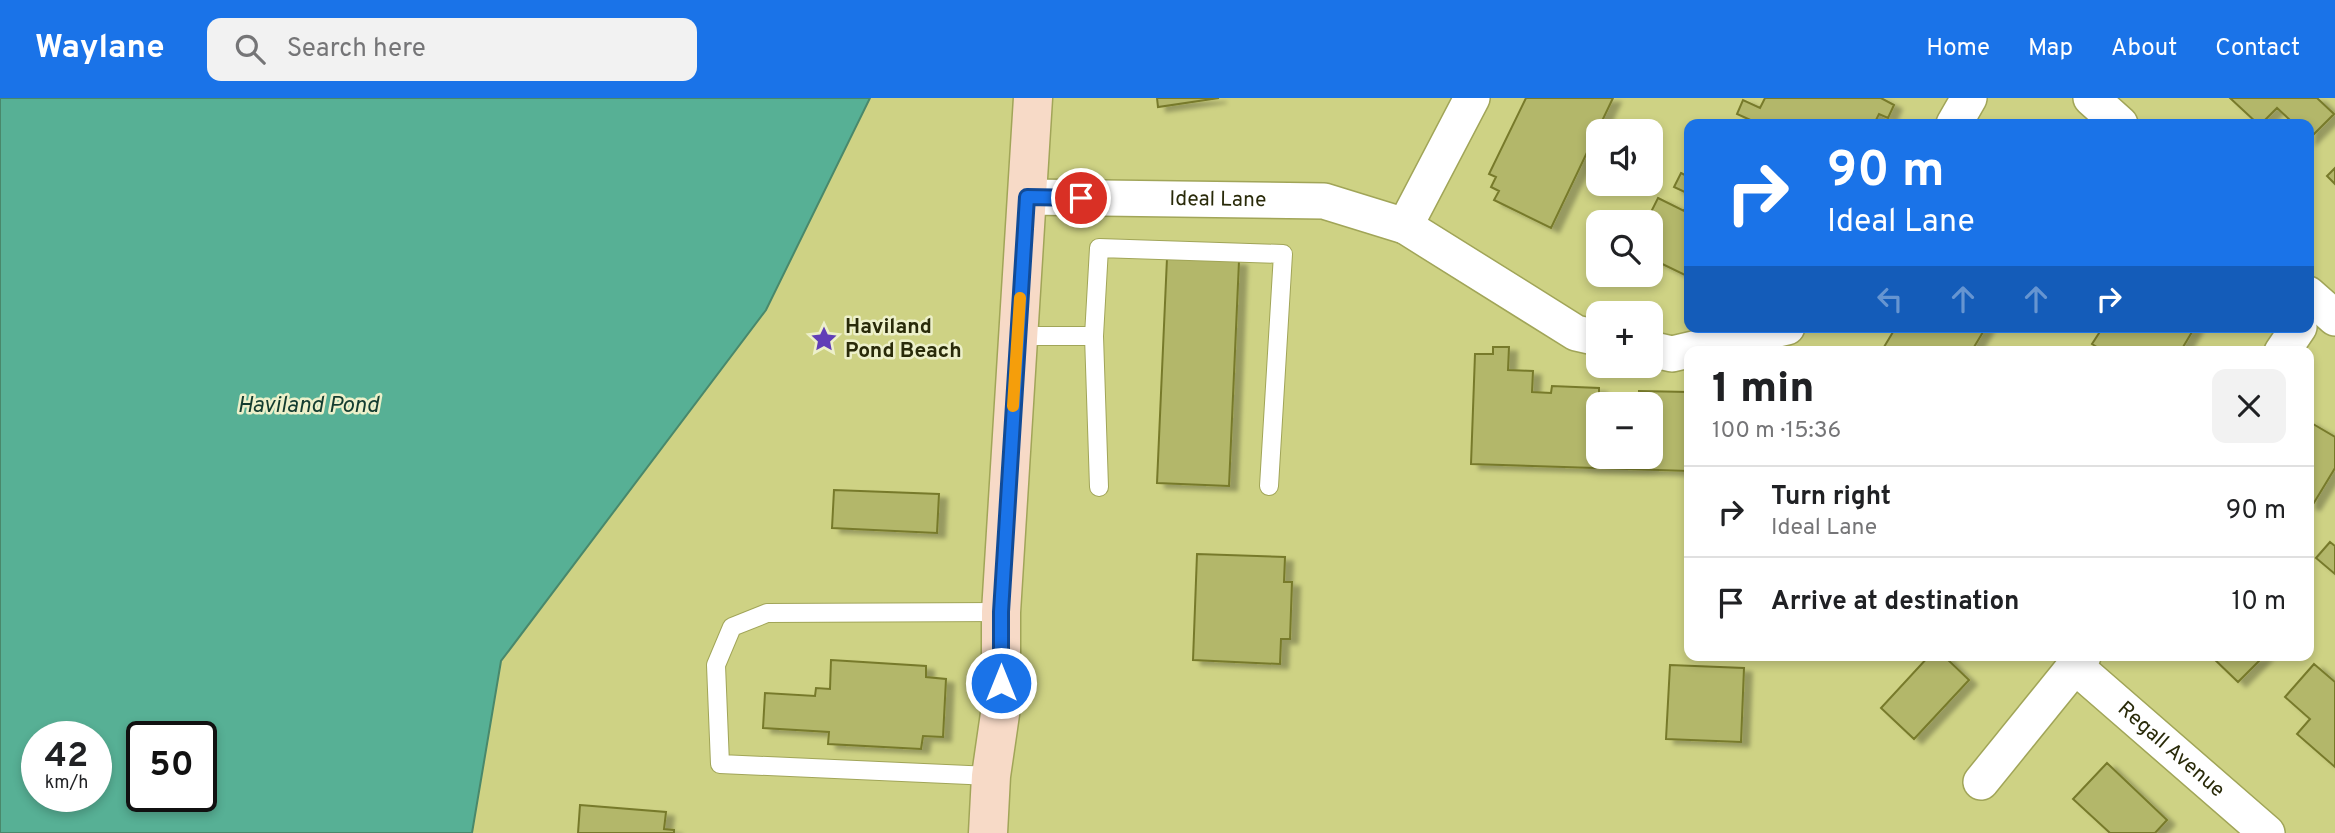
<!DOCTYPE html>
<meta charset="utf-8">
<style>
:root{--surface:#fff;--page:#f2f2f2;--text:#202124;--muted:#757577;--line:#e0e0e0;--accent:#1a73e8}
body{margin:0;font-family:Overpass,sans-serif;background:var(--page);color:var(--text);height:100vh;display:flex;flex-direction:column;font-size:26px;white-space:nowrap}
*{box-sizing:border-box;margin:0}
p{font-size:23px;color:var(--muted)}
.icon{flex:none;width:38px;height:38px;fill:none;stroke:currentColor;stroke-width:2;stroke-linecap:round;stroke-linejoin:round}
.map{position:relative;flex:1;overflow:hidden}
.details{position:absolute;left:1684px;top:248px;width:630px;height:315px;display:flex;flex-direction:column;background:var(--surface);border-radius:14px;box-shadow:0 4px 10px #0003}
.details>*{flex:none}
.guide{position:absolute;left:1684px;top:21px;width:630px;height:214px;border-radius:14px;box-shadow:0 4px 10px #0003;background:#1a73e8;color:#fff;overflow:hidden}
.buttons{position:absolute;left:1586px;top:21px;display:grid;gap:14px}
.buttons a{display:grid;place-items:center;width:77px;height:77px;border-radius:14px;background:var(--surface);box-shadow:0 4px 10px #0003;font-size:35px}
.speed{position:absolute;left:21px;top:623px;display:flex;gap:14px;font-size:35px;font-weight:700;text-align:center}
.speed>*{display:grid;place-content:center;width:91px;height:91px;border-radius:50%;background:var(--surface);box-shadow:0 4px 10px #0003;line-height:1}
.speed small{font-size:18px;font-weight:400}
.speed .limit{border:4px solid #111;border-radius:10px;background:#fff;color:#111}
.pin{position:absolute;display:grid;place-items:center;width:60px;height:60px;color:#fff;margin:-30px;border:4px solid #fff;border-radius:50%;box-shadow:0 2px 7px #0007}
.me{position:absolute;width:77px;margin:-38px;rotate:0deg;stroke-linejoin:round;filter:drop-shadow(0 0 5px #0008)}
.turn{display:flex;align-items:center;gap:24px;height:147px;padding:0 28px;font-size:32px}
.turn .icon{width:91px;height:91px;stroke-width:2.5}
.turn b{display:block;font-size:49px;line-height:60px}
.lanes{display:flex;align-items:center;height:66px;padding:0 28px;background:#0003;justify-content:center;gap:35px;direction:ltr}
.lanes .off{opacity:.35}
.round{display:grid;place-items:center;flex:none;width:74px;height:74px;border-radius:14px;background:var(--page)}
.head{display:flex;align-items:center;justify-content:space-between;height:119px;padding:0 28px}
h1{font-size:42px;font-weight:800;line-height:52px}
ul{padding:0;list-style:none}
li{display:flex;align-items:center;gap:21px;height:91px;padding:0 28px;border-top:2px solid var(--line)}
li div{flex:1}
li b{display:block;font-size:26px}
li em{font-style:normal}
header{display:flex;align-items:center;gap:42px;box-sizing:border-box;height:98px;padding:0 35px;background:var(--accent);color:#fff}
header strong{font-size:33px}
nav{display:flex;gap:38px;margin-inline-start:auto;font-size:24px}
.search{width:490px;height:63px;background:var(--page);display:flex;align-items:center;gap:18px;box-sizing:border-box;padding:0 24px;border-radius:14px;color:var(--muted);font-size:26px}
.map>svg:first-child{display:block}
</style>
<header>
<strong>Waylane</strong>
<div class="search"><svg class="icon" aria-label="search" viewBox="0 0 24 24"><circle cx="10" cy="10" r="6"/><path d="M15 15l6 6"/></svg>Search here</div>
<nav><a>Home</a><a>Map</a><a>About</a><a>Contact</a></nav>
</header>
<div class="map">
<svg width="2335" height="735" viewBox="0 0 2335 735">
<defs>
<filter id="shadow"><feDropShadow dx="8" dy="4.5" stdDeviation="2" flood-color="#0004"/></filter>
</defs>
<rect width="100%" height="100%" fill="#ced284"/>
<!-- water -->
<path fill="#57b095" stroke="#49886b" stroke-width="2" fill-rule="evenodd" d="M0,0H870L766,212L501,563L472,735H0ZM37,639H96V698H37ZM142,639H201V698H142Z"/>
<!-- building -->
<path fill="#b3b76a" stroke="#777a2c" stroke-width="2" fill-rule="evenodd" filter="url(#shadow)" d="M1157,0H1219L1158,9Z
M1526,0H1613L1551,130L1494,102L1499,93L1491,89L1496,79L1489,76Z
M1765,0H1881L1894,7L1888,20L1879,16L1874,26H1754L1755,24L1737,16L1743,2L1760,10Z
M2230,0H2317L2334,16L2308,42V26H2288L2291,23L2277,10L2261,26H2258Z
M2335,70V86L2327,78Z
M1681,75L1689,79V96L1674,89Z
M1658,100L1684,113L1689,102V179L1650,160V124H1646Z
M1167,160L1239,163L1229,388L1157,385Z
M1896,229H1986L1971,254H1881Z
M2103,229H2195L2180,254H2105L2092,246Z
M1493,249H1509L1508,272L1533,273L1532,294L1551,295L1552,288L1599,290V298L1639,300V293L1688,294L1689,373L1471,366L1475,256H1493ZM1598,306H1650V359H1598Z
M2308,323L2335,339V370L2312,408L2308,406Z
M834,392L939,396L937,435L832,430Z
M2330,444L2335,448V476L2316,460Z
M1197,456L1285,459L1284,484H1292L1290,541H1281L1280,566L1193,562Z
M1929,558H1944L1969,582L1914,641L1881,610Z
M2211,558H2264L2238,584Z
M831,562L926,568V579L946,581L943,639L923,638L921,651L828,646L829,634L763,630L765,595L815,598L816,590L830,591Z
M2314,566L2335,584V669L2297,636L2310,621L2285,599Z
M1670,567L1744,570L1741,644L1666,641Z
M2107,665L2167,722L2155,735H2110L2073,701Z
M580,707L666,714L664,731L674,732V735H578Z"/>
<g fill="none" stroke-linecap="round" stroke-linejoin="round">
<!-- service casing -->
<g stroke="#a1a558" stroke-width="20">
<path id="service" d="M1018,238H1094L1099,150L1283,156L1269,388
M1094,238L1099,389
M991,678L720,666L716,567L732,529L767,515L1001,514"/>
</g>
<!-- minor casing -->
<g stroke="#a1a558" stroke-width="38">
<g id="minor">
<path d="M1472,0L1405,128L1576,235L1598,240"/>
<path d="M2091,0L2120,26"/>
<path d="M1954,26L1969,0"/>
<path id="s1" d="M1027,99L1324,103L1405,128"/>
<path d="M2308,196L2335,220"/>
<path d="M1650,251L1672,256L1787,229"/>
<path d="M2282,254L2299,229"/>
<path id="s2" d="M2076,569L2267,735"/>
<path d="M1981,684L2083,558"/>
</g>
</g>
<!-- secondary casing -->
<g stroke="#a1a558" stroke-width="41">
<path id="secondary" d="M988,735L991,678L1001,609V514L1033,0"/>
</g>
<!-- service -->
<use href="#service" stroke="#fff" stroke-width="18"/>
<!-- minor -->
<use href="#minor" stroke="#fff" stroke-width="35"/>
<!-- secondary -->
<use href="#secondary" stroke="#f7dac7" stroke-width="38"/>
</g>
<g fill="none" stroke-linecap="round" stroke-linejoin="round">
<!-- route casing -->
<g stroke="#114b97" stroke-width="18">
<path id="route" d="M1001,585V514L1027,99L1081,100"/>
</g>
<!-- route -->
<use href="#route" stroke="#1a73e8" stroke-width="12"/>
<!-- slow -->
<path stroke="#f59e0b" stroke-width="12" d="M1013,308L1020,200"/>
</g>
<!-- icons -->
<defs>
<g id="sight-bare" transform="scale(2.1)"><path d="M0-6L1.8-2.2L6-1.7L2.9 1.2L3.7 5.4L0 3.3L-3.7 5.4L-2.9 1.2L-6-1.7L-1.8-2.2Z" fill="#613eb7" stroke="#edf0ca" stroke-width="2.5" paint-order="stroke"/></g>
</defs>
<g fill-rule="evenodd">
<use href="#sight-bare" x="824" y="241"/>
</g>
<g text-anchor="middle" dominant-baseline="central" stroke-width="5" stroke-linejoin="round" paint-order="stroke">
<!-- street labels -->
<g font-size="21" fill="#292a09" stroke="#edf0ca">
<text stroke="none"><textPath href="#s1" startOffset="191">Ideal Lane</textPath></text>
<text stroke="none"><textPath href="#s2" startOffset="126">Regall Avenue</textPath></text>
</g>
<!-- poi labels -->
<g font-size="21" font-weight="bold" fill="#292a09" stroke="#edf0ca" text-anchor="start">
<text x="845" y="229">Haviland<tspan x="845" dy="24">Pond Beach</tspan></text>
</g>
<!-- water labels -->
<g font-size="23" font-style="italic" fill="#133c30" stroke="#edf0ca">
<text x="308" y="308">Haviland Pond</text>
</g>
</g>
</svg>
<div class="buttons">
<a><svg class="icon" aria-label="sound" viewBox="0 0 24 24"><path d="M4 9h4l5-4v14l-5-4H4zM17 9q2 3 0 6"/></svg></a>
<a><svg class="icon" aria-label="search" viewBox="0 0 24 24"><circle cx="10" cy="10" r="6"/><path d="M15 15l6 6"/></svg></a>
<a>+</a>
<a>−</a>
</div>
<div class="speed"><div>42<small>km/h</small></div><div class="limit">50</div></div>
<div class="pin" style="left:1081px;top:100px;background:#d93025"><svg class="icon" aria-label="arrive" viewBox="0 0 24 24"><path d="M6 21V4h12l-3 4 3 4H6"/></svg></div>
<svg class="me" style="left:1001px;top:585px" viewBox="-20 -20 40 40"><circle r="17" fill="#1a73e8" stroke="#fff" stroke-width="3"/><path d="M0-11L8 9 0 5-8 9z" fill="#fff"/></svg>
<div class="guide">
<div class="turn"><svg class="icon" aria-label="right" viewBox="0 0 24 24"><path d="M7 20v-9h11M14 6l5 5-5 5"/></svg><div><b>90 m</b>Ideal Lane</div></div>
<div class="lanes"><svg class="icon off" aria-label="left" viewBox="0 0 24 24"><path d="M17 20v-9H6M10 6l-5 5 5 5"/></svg><svg class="icon off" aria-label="ahead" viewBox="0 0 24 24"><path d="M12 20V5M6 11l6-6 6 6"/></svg><svg class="icon off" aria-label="ahead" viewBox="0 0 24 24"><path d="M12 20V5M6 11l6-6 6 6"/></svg><svg class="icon" aria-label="right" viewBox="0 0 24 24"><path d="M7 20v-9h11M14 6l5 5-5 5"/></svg></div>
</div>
<section class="details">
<div class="head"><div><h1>1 min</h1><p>100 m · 15:36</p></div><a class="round"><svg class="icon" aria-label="close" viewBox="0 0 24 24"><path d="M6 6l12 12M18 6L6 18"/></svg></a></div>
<ul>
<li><svg class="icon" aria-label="right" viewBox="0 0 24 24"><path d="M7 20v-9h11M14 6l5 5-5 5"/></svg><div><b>Turn right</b><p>Ideal Lane</p></div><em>90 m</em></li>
<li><svg class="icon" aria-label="arrive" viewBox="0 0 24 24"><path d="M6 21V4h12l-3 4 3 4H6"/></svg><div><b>Arrive at destination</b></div><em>10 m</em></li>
</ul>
</section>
</div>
